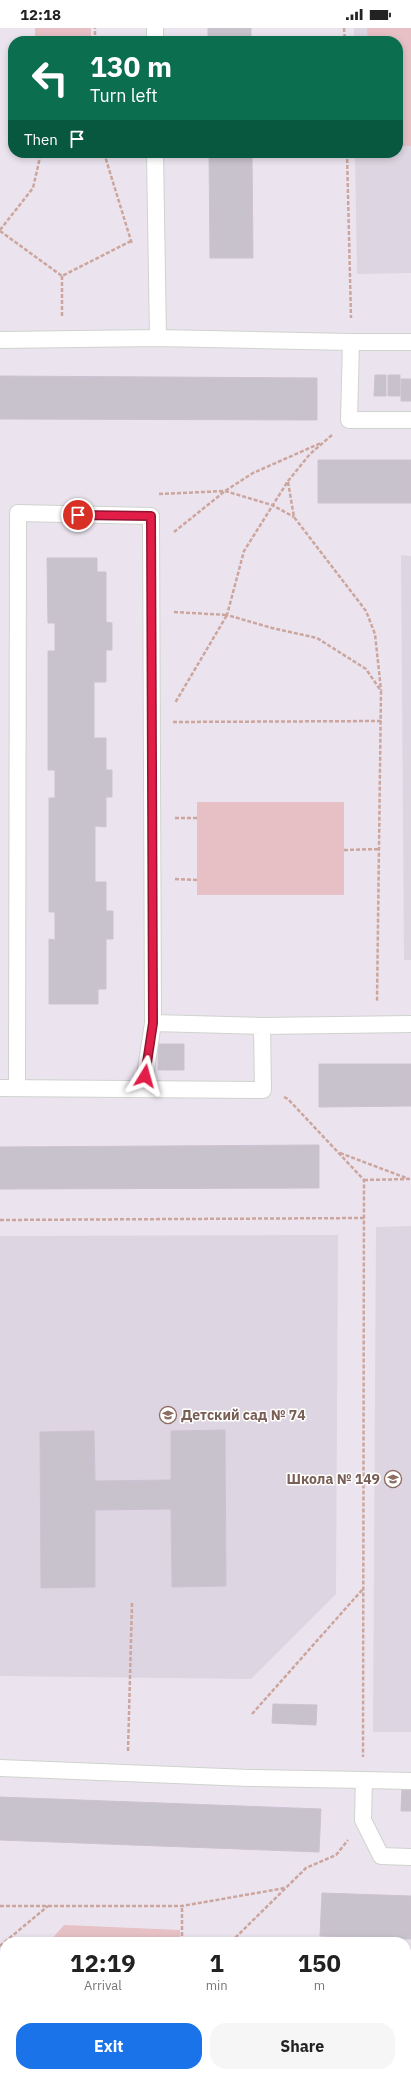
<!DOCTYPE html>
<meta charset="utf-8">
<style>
:root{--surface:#fff;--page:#f6f6f6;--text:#222;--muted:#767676;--accent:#1a73e8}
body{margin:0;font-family:"IBM Plex Sans",sans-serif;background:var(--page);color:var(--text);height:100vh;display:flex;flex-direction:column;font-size:15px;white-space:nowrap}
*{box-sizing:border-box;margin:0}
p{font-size:13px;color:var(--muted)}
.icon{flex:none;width:22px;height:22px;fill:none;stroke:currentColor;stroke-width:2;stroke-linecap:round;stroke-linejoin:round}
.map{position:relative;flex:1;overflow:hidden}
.side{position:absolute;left:0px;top:1909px;width:411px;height:140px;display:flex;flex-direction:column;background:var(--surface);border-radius:16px 16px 0 0;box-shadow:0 2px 6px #0003}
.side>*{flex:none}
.top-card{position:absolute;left:8px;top:8px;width:395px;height:122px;border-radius:16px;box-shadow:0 2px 6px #0003;background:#0b6e4f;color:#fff;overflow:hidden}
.pin{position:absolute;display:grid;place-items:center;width:34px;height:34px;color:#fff;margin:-17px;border:2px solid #fff;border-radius:50%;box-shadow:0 1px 4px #0007}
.me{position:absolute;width:44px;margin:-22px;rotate:8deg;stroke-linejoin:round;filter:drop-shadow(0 0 3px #0008)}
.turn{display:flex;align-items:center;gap:14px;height:84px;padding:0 16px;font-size:18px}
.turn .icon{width:52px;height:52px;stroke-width:2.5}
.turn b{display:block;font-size:28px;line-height:34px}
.then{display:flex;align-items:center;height:38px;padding:0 16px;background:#0003;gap:8px;font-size:15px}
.eta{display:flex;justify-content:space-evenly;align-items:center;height:68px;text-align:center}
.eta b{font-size:24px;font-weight:700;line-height:28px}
.button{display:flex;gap:8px;margin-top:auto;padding:8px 16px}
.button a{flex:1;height:46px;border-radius:16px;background:var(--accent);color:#fff;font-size:16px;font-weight:700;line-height:46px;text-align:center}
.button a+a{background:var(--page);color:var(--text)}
.status{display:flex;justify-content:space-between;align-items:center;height:28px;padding:0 20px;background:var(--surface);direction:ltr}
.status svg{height:11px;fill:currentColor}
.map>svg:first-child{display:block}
</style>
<div class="status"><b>12:18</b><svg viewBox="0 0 49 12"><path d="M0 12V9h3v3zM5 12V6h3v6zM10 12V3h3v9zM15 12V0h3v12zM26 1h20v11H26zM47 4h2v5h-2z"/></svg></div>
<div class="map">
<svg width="411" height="2049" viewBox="0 0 411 2049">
<rect width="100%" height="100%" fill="#ebe4ef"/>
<!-- education -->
<path fill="#ddd5e1" d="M354,0H411V245L357,246L355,125H398V13H354Z
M401,527L411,528V932H404Z
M411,1198V1704H373L376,1199Z
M338,1207L336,1566L251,1651L0,1648V1208Z"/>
<!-- green -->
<path fill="#e6c0c4" d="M35,0H91V13H35Z
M367,0H411V118H398V13H368Z
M197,774H344V867H197Z
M64,1897L180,1902V1914H49Z
M284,2044H357L360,2049H281Z"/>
<!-- building -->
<path fill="#c8c2cc" stroke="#cdc2d3" d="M208,0H251V13H208Z
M209,125H252L253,230H210Z
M375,347H386V368H374Z
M388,347H400V368H388Z
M0,348L317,350V392L0,391Z
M401,351H411V373H401Z
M318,432H411V475H318Z
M47,530H97V544H106V594L112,595V622H106V654H94V710H106V742H112V769H106V799L95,798V854H106V883H113V911H106V961H98V976H49V911L55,912V884H49V770H55V742H48V623H55V595H48Z
M158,1016H184V1042H158Z
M319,1036H411V1078L319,1079Z
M319,1117V1160L0,1161V1119Z
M225,1402L226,1558L172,1559L171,1481L95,1482V1559L41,1560L40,1404L94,1403L95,1453L171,1452V1403Z
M273,1676L317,1677L316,1697L272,1695Z
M402,1760H411V1783H401Z
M0,1769L321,1781L319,1824L0,1812Z
M322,1865L411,1868V1911L320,1908Z"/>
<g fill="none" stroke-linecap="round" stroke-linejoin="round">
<!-- lane casing -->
<g stroke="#cfd3cd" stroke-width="18">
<path id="lane" d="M155,0V13
M155,125L158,310
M0,312L158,310L351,314L349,392H411
M351,314H411
M153,995L262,998
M0,1060L263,1062L262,998L411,996
M17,1060L18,485L151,488L153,995L143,1061
M0,1740L249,1750L364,1752L363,1792L381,1828L411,1829
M364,1752L411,1753"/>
</g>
<!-- path -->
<path stroke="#cca59c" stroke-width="2.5" stroke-dasharray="4 2" stroke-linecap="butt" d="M344,0L345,13
M95,13V0
M104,125L132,216
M347,125L351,290
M0,202L33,160L41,125
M0,203L62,248L131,213
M62,248V289
M332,407L310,426L288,453L244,523L227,587L272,600L317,610L366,641L381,663L377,974
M288,454L294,489L366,583L375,606L381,662
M159,466L225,463L272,477L294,489
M174,504L225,463L253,445L321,415
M174,584L227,587L175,675
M173,694L381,693
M175,790H197
M344,822L379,821
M175,851L197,852
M284,1069L288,1071L364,1152L363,1729
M340,1125L409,1151
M364,1152L411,1151
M0,1192L364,1190
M252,1686L362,1562
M128,1723L132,1575
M0,1878H182L285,1860
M182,1914V1878
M231,1914L306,1840L336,1827L348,1812
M0,1918L48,1878
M406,1977H411
M92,2049L97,2044"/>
<!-- lane -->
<use href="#lane" stroke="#fff" stroke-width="16"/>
</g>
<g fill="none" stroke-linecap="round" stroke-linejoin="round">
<!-- route casing -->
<g stroke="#92132f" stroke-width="10">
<path id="route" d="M78,487L151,488L153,995L145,1048"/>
</g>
<!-- route -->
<use href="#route" stroke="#e11d48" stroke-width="7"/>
</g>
<!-- icons -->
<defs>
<g id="school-ring" transform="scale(0.9)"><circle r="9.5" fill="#fff" stroke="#8d6e63" stroke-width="1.5"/><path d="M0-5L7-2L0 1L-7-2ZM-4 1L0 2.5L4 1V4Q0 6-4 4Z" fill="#8d6e63"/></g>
</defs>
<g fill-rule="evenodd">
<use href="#school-ring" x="168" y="1387"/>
<use href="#school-ring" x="393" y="1451"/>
</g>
<g text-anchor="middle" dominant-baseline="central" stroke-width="3" stroke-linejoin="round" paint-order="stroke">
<!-- education labels -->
<g font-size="14" font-weight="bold" fill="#785e54" stroke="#fff" text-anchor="start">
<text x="181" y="1387">Детский сад № 74</text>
<text x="380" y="1451" text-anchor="end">Школа № 149</text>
</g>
</g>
</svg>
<div class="pin" style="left:78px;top:487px;background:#d93025"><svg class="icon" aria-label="arrive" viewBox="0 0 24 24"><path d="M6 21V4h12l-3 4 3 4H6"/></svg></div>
<svg class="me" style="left:145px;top:1048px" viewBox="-20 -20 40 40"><path d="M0-17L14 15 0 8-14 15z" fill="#e11d48" stroke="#fff" stroke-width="4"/></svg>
<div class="top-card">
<div class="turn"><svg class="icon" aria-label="left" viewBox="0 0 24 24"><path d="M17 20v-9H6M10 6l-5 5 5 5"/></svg><div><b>130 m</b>Turn left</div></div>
<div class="then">Then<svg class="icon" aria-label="arrive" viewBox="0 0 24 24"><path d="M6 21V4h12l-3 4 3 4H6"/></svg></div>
</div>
<section class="side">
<div class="eta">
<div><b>12:19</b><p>Arrival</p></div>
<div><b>1</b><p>min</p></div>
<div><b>150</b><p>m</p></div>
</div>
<div class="button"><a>Exit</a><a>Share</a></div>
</section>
</div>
